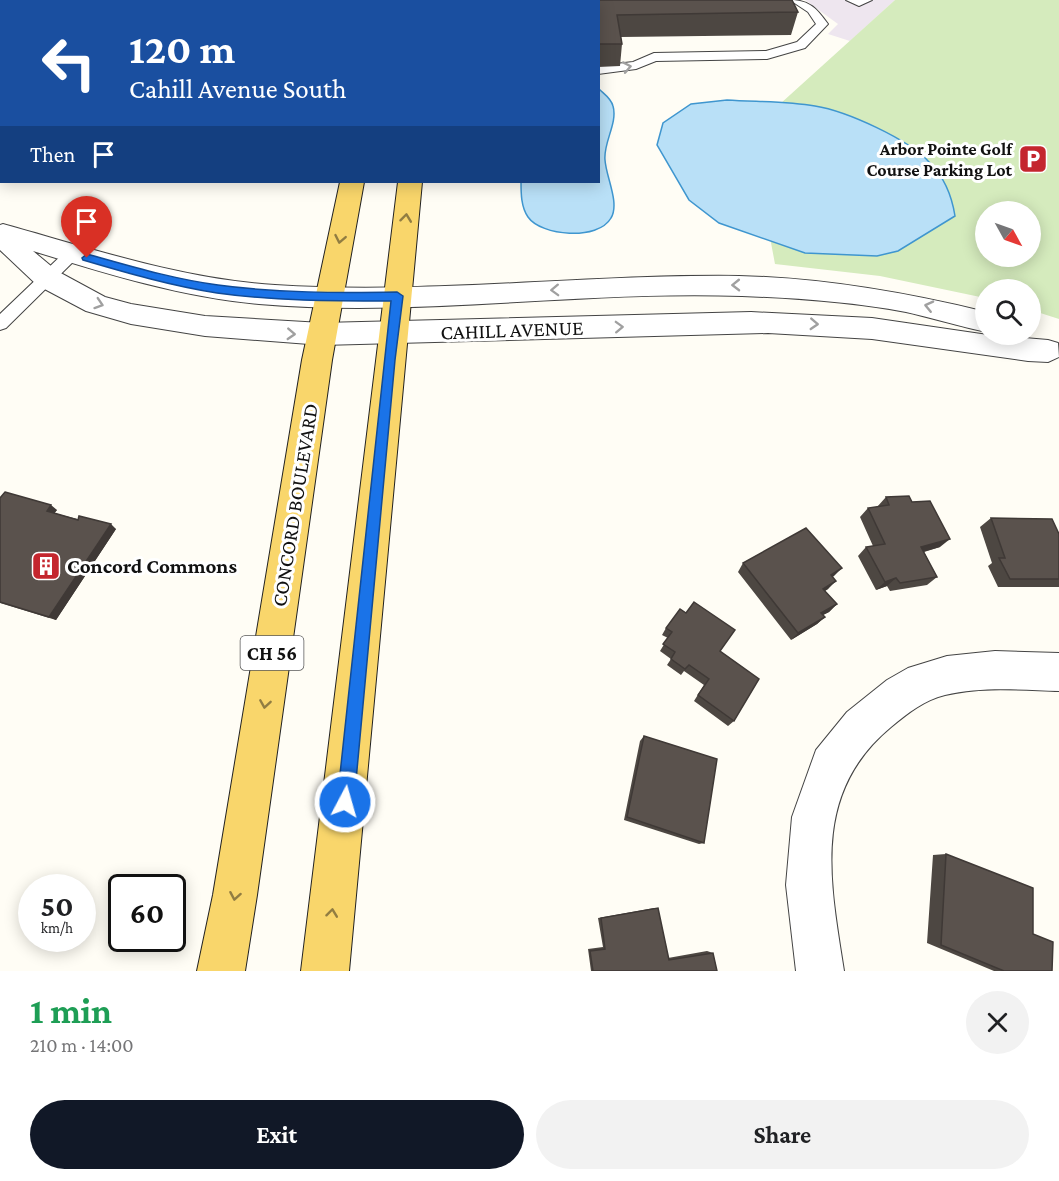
<!DOCTYPE html>
<meta charset="utf-8">
<style>
:root{--surface:#fff;--page:#f2f2f2;--text:#202124;--muted:#757577;--accent:#111827}
body{margin:0;font-family:"Crimson Pro",serif;background:var(--page);color:var(--text);height:100vh;display:flex;flex-direction:column;font-size:22px;white-space:nowrap}
*{box-sizing:border-box;margin:0}
p{font-size:20px;color:var(--muted)}
.icon{flex:none;width:33px;height:33px;fill:none;stroke:currentColor;stroke-width:2;stroke-linecap:round;stroke-linejoin:round}
.map{position:relative;height:971px;overflow:hidden}
.panel{display:flex;flex-direction:column;background:var(--surface);flex:1}
.panel>*{flex:none}
.hud{position:absolute;left:0px;top:0px;width:600px;height:183px;box-shadow:0 3px 15px #0003;background:#1a4fa0;color:#fff;overflow:hidden}
.needle{width:39px;rotate:130deg}
.tools{position:absolute;left:975px;top:201px;display:grid;gap:12px}
.tools a{display:grid;place-items:center;width:66px;height:66px;border-radius:50%;background:var(--surface);box-shadow:0 3px 15px #0003;font-size:30px}
.speed{position:absolute;left:18px;top:874px;display:flex;gap:12px;font-size:30px;font-weight:700;text-align:center}
.speed>*{display:grid;place-content:center;width:78px;height:78px;border-radius:50%;background:var(--surface);box-shadow:0 3px 15px #0003;line-height:1}
.speed small{font-size:15px;font-weight:400}
.speed .limit{border:3px solid #111;border-radius:9px;background:#fff;color:#111}
.pin{position:absolute;display:grid;place-items:center;width:51px;height:51px;color:#fff;margin:-62px -26px;border-radius:50% 50% 50% 0;rotate:-45deg;box-shadow:0 0 6px #0007}
.pin .icon{rotate:45deg}
.me{position:absolute;width:66px;margin:-33px;rotate:6deg;stroke-linejoin:round;filter:drop-shadow(0 0 4px #0008)}
.turn{display:flex;align-items:center;gap:21px;height:126px;padding:0 30px;font-size:27px}
.turn .icon{width:78px;height:78px;stroke-width:2.5}
.turn b{display:block;font-size:42px;line-height:51px}
.then{display:flex;align-items:center;height:57px;padding:0 30px;background:#0003;gap:12px;font-size:22px}
.round{display:grid;place-items:center;flex:none;width:63px;height:63px;border-radius:32px;background:var(--page)}
.head{display:flex;align-items:center;justify-content:space-between;height:102px;padding:0 30px}
h1{font-size:36px;font-weight:700;line-height:45px;color:#1e9e55}
.button{display:flex;gap:12px;margin-top:auto;padding:12px 30px}
.button a{flex:1;height:69px;border-radius:36px;background:var(--accent);color:#fff;font-size:24px;font-weight:700;line-height:69px;text-align:center}
.button a+a{background:var(--page);color:var(--text)}
.map>svg:first-child{display:block}
</style>
<div class="map">
<svg width="1059" height="971" viewBox="0 0 1059 971">
<rect width="100%" height="100%" fill="#fffdf5"/>
<!-- industrial -->
<path fill="#eee6ef" d="M805,0H895L850,41L828,34L838,24Z"/>
<!-- green -->
<path fill="#d5ebbd" fill-rule="evenodd" d="M895,0H1059V319L1031,310L1030,290H986L985,298L880,276L775,264L750,131ZM986,212H1030V256H986Z"/>
<!-- water -->
<path fill="#b9e0f7" stroke="#3f96cf" stroke-width="1.5" d="M599,89C604,94 611,98 613,106C618,123 603,143 605,160C606,177 620,203 611,218C598,241 541,236 528,217C521,207 521,193 521,182H598Z
M727,100C756,102 786,101 815,106C846,111 909,139 930,163C944,177 952,197 955,216L898,251L877,256L805,253L719,223L689,200L657,145L663,123L691,104Z"/>
<g fill="none" stroke-linecap="round" stroke-linejoin="round">
<!-- service casing -->
<g stroke="#444" stroke-width="2">
<path id="service" d="M280,0H292L293,2H281Z
M790,0C810,0 817,9 828,24L805,48L767,59L656,61L636,69L598,74V66L633,62L654,53L766,51L797,42L816,24L808,12Z
M846,0H872L859,6Z
M0,165H2V173H0Z
M73,248L78,249L81,253L78,257L6,328L0,330V314L68,249Z"/>
</g>
<!-- minor casing -->
<g stroke="#444" stroke-width="2">
<path id="minor" d="M995,651L1059,653V691C1022,690 982,686 945,695C924,700 908,713 891,727C811,793 830,881 844,971H796L786,885L792,817L816,750L847,712L887,680L908,668L947,656Z"/>
</g>
<!-- tertiary casing -->
<g stroke="#444" stroke-width="2">
<path id="tertiary" d="M3,224C93,249 181,279 275,285C429,295 585,274 739,276C823,278 904,292 986,312V332C959,326 932,318 906,312C852,302 797,298 742,296C581,290 420,318 259,304C182,297 107,274 33,251L57,271L105,297L131,304L205,316L322,323L751,312L872,318L988,335L1048,340L1058,343L1059,357L1048,362L1028,361L872,339L768,333L322,345L205,336L131,324L86,311L37,285L0,250V225Z"/>
</g>
<!-- primary casing -->
<g stroke="#222" stroke-width="2">
<path id="primary" d="M379,0H397V2H379Z
M423,0H441V2H423Z
M340,182H364L332,360L257,895L245,971H197L213,895L302,360Z
M398,182H422L349,971H301Z"/>
</g>
<!-- service -->
<use href="#service" fill="#fff" fill-rule="evenodd"/>
<!-- minor -->
<use href="#minor" fill="#fff" fill-rule="evenodd"/>
<!-- tertiary -->
<use href="#tertiary" fill="#fff" fill-rule="evenodd"/>
<!-- primary -->
<use href="#primary" fill="#f9d66b" fill-rule="evenodd"/>
</g>
<!-- wall -->
<path fill="#4d4742" d="M598,2L798,12L791,35L621,37L622,44L620,66L598,67Z
M886,497L912,502L940,547L924,552L937,577L927,585L890,591L887,586L876,590L858,556L866,547L873,546L860,517L868,508L877,507Z
M0,498L57,510L54,513L116,529L56,620L0,603Z
M991,518L1059,534V587H998L988,566L992,563L980,527Z
M743,563L833,577L828,589L825,591L837,604L829,612L823,615L825,617L817,624L791,640L738,572Z
M666,628L720,651L734,721L728,726L694,701L704,685L684,671L681,675L667,665L671,659L660,651L668,638L662,635Z
M644,736L704,843L699,844L624,820L640,741Z
M946,854L1033,934L1052,971H994L927,943L933,855Z
M654,908H658L668,958L707,951L713,953L717,971H591L588,949L603,947L598,918Z"/>
<!-- shaded-wall -->
<path fill="#3f3936" d="M0,0H16L11,2H2V5H0Z
M51,505L57,510L53,515L47,511Z
M111,524L116,529L56,620L49,617Z
M950,539L940,547L912,555L921,547Z
M842,568L834,576L824,583L831,575Z
M896,578L887,586L876,590L885,582Z
M836,581L828,589L816,596L823,589Z
M837,604L829,612L813,620L821,613Z
M825,617L817,624L791,640L798,633Z"/>
<!-- building -->
<path fill="#5a524d" stroke="#3f3936" stroke-width="1.5" d="M552,0H792L798,12L617,15L622,44H598V2H552Z
M5,492L51,505L47,511L78,520L79,516L111,524L49,617L0,602V498Z
M909,496L912,502L930,501L950,539L921,547L937,577L900,583L896,578L885,582L866,547L885,544L868,508L889,505L886,497Z
M991,518L1052,519L1059,534V579H1010L999,558H1005Z
M806,528L842,568L831,575L836,581L823,589L837,604L821,613L825,617L798,633L743,563Z
M694,602L735,630L720,651L759,679L734,721L698,695L709,679L689,665L685,669L671,659L675,652L663,644L672,632L666,628L680,609L686,613Z
M644,736L717,759L704,843L627,817Z
M946,854L1033,888V934L1053,942L1052,971H1004L941,945Z
M658,908L669,960L713,953L717,971H593L590,951L605,949L601,918Z"/>
<!-- one-way arrows -->
<defs><path id="oneway-chevron" d="M-2-3.5L2.5 0L-2 3.5" fill="none" stroke-width="1.6" stroke-linecap="round" stroke-linejoin="round" transform="scale(1.5)"/></defs>
<g stroke="#a0a0a0">
<use href="#oneway-chevron" transform="translate(627 67) rotate(-11)"/>
<use href="#oneway-chevron" transform="translate(736 285) rotate(179)"/>
<use href="#oneway-chevron" transform="translate(555 290) rotate(178)"/>
<use href="#oneway-chevron" transform="translate(99 304) rotate(18)"/>
<use href="#oneway-chevron" transform="translate(929 306) rotate(-167)"/>
<use href="#oneway-chevron" transform="translate(814 324) rotate(3)"/>
<use href="#oneway-chevron" transform="translate(619 327) rotate(-2)"/>
<use href="#oneway-chevron" transform="translate(291 334) rotate(3)"/>
</g>
<g stroke="#917d42">
<use href="#oneway-chevron" transform="translate(406 218) rotate(-83)"/>
<use href="#oneway-chevron" transform="translate(340 239) rotate(101)"/>
<use href="#oneway-chevron" transform="translate(265 704) rotate(99)"/>
<use href="#oneway-chevron" transform="translate(235 896) rotate(100)"/>
<use href="#oneway-chevron" transform="translate(332 913) rotate(-83)"/>
</g>
<!-- route -->
<path fill="#1a73e8" stroke="#114b97" stroke-width="1.5" d="M87,254C130,266 173,279 218,285C277,293 338,293 397,292L403,296L395,360L354,802L352,808L345,811L339,808L337,802L391,301C333,301 274,301 217,293C172,286 127,273 83,260L82,258Z"/>
<!-- icons -->
<defs>
<g id="parking-square" transform="scale(1.5)"><rect x="-9" y="-9" width="18" height="18" rx="4" fill="#c4262e" stroke="#fff"/><path d="M-3.5-5.5H1a3.5 3.5 0 0 1 0 7H-1V5.5H-3.5ZM-1-3.4V-.6H.8a1.4 1.4 0 0 0 0-2.8Z" fill="#fff"/></g>
<g id="building-square" transform="scale(1.5)"><rect x="-9" y="-9" width="18" height="18" rx="4" fill="#c4262e" stroke="#fff"/><path d="M-4-6H4V6H1V3H-1V6H-4ZM-2.5-4.3h1.7v1.8h-1.7ZM.8-4.3h1.7v1.8H.8ZM-2.5-1h1.7V.8h-1.7ZM.8-1h1.7V.8H.8Z" fill="#fff"/></g>
</defs>
<g fill-rule="evenodd">
<use href="#parking-square" x="1033" y="159"/>
<use href="#building-square" x="46" y="566"/>
</g>
<g text-anchor="middle" dominant-baseline="central" stroke-width="6" stroke-linejoin="round" paint-order="stroke">
<!-- far-poi labels -->
<g font-size="18" font-weight="bold" fill="#111" stroke="#fff" text-anchor="end">
<text x="1012" y="149">Arbor Pointe Golf<tspan x="1012" dy="21">Course Parking Lot</tspan></text>
</g>
<!-- shield labels -->
<rect fill="#fff" stroke="#585858" stroke-width="1.5" x="240.5" y="636" width="63" height="34" rx="4.5"/>
<g font-size="20" font-weight="bold" fill="#111">
<text x="272" y="653">CH 56</text>
</g>
<!-- street labels -->
<g font-size="21" fill="#111" stroke="#fff">
<text transform="translate(512 330) rotate(-2)">CAHILL AVENUE</text>
<text transform="translate(295 505) rotate(-81)">CONCORD BOULEVARD</text>
</g>
<!-- poi labels -->
<g font-size="21" font-weight="bold" fill="#111" stroke="#fff" text-anchor="start">
<text x="67" y="566">Concord Commons</text>
</g>
</g>
</svg>
<div class="tools">
<a><svg class="needle" viewBox="-14 -14 28 28"><path d="M0-13l5 13h-10z" fill="#e53935"/><path d="M0 13l5-13h-10z" fill="#757577"/></svg></a>
<a><svg class="icon" aria-label="search" viewBox="0 0 24 24"><circle cx="10" cy="10" r="6"/><path d="M15 15l6 6"/></svg></a>
</div>
<div class="speed"><div>50<small>km/h</small></div><div class="limit">60</div></div>
<div class="pin" style="left:87px;top:258px;background:#d93025"><svg class="icon" aria-label="arrive" viewBox="0 0 24 24"><path d="M6 21V4h12l-3 4 3 4H6"/></svg></div>
<svg class="me" style="left:345px;top:802px" viewBox="-20 -20 40 40"><circle r="17" fill="#1a73e8" stroke="#fff" stroke-width="3"/><path d="M0-11L8 9 0 5-8 9z" fill="#fff"/></svg>
<div class="hud">
<div class="turn"><svg class="icon" aria-label="left" viewBox="0 0 24 24"><path d="M17 20v-9H6M10 6l-5 5 5 5"/></svg><div><b>120 m</b>Cahill Avenue South</div></div>
<div class="then">Then<svg class="icon" aria-label="arrive" viewBox="0 0 24 24"><path d="M6 21V4h12l-3 4 3 4H6"/></svg></div>
</div>
</div>
<section class="panel">
<div class="head"><div><h1>1 min</h1><p>210 m · 14:00</p></div><a class="round"><svg class="icon" aria-label="close" viewBox="0 0 24 24"><path d="M6 6l12 12M18 6L6 18"/></svg></a></div>
<div class="button"><a>Exit</a><a>Share</a></div>
</section>
